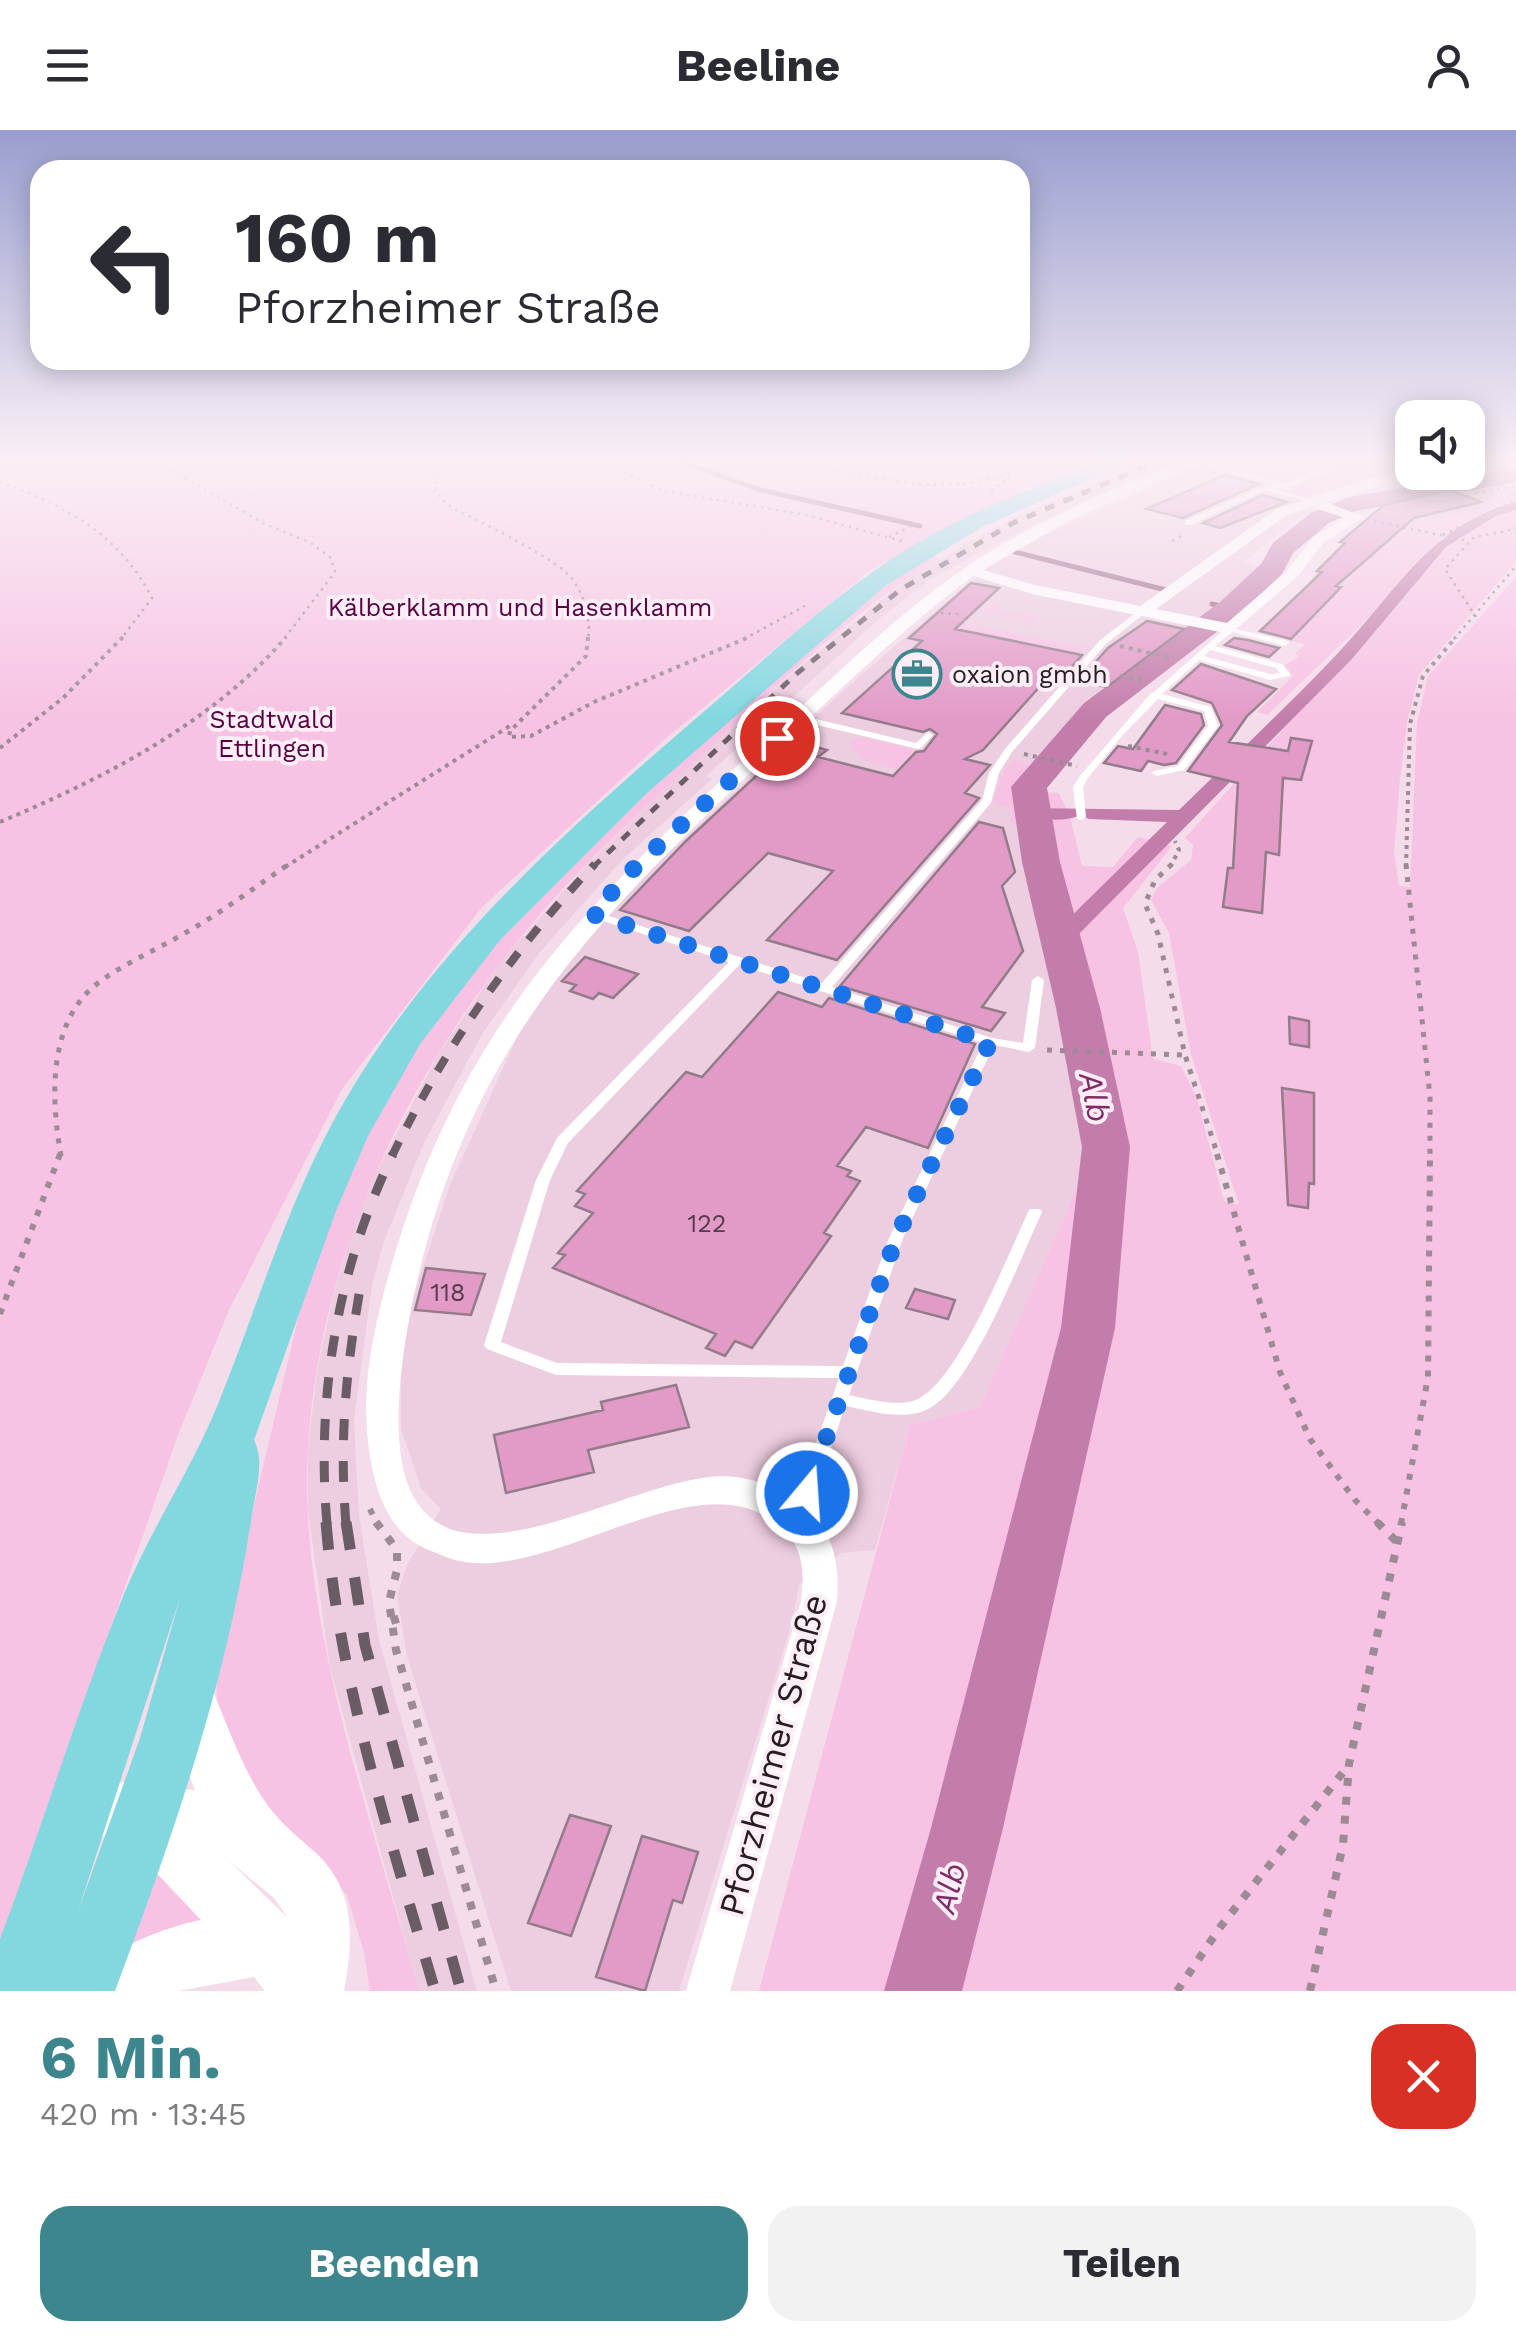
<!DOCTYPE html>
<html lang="de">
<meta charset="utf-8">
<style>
:root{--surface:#fff;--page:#f2f2f3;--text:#2b2b33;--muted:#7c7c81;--accent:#3e868d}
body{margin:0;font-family:"Work Sans",sans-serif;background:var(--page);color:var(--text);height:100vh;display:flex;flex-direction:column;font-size:38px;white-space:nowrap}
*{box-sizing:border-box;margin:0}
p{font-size:32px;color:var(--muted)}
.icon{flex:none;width:55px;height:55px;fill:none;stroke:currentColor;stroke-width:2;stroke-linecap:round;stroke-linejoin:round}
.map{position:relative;height:1861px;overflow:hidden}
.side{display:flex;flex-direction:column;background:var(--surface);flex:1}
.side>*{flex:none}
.banner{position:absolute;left:30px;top:30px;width:1000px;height:210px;border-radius:30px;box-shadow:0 5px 25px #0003;background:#fff;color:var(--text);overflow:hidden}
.tools{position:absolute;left:1395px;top:270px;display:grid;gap:20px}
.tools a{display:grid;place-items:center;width:90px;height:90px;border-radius:20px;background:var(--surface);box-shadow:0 5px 25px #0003;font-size:50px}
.pin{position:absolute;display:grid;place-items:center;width:85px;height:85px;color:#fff;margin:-42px;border:5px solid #fff;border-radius:50%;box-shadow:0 2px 10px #0007}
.me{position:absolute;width:110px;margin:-55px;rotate:18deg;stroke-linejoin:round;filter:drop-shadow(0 0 8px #0008)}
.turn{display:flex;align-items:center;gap:35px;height:210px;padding:0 40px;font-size:45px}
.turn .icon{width:130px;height:130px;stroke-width:2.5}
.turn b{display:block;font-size:70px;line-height:85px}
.round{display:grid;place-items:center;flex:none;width:105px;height:105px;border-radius:30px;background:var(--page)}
.headline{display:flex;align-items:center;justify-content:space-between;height:170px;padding:0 40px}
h1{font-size:60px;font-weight:700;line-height:75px;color:var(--accent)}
.primary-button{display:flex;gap:20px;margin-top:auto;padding:20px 40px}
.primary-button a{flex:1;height:115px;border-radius:30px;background:var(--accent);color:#fff;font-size:40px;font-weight:700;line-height:115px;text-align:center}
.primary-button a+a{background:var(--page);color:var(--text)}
header{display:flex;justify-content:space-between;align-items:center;height:130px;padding:0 40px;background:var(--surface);font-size:45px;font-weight:700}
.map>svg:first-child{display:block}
</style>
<header><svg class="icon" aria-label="menu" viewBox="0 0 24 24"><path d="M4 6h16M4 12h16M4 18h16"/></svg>Beeline<svg class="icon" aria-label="person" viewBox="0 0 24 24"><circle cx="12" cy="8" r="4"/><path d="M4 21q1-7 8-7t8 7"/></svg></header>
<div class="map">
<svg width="1516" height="1861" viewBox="0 0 1516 1861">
<rect width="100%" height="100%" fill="#f5dceb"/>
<!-- built -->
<path fill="#edcde0" d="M1154,329H1179L1052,385L932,448L879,489L706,646L712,649L622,730L539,823L481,906L424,1013L384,1111L372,1155L354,1289L359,1386L379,1510L477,1861H419L330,1537L308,1381V1317L317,1242L333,1167L353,1098L376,1043L439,923L503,829L584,738L666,658L784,550L912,445L1017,385Z
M1198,337L1266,354L1257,359L1327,378L1302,387L1279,403L1244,432L1264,438L1159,521L1086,570L1015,656L1016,677L1069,922L1095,1018L980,1277L910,1295L875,1420L841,1423L799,1455L793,1489L679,1861H511L407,1526L397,1465L407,1435L441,1379L421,1358L401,1299V1247L409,1180L450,1055L518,905L571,826L614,774L845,559L969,452L1012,420Z"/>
<!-- green -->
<path fill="#f7c2e3" d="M0,329H1104L1019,362L872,439L666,608L482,777L342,959L229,1180L178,1305L0,1814Z
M1373,329H1412V337L1305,367L1285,362L1344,334L1362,339Z
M1516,333V372L1470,391L1441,409L1359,497L1267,585L1257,582L1293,546L1285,535L1300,526L1295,524L1305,514L1292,511L1297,506L1292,504L1340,458L1312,450L1317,441L1346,447L1403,400L1387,396L1392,393L1479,372L1472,368L1483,365L1439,348Z
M1516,380V431L1419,545L1407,592L1400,648L1394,721L1399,756L1410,757L1417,593L1428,546L1516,447V1861H759L910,1295L980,1277L1095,1018L1071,928H1098L1035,661L1059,663L1070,687L1082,736L1113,737L1138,707L1172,716L1123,778L1138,822L1153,929L1181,936L1197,969L1224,1071L1239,1075L1191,924L1169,803L1151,770L1157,758L1191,730L1193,715L1185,708L1449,415L1498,385Z
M929,425L939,428C858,478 787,546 717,611C658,666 596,721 542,782C414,930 320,1119 308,1316C297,1490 373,1693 419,1861H370L364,1823L347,1765L310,1723L264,1683L218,1591L216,1548L223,1506L311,1134L373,987L432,895L493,817L654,656L880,460Z
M997,470L996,480L1030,487L1040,484L1029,495L1024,494L1027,489L958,475L948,490L1076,516L1089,513L1079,524L925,493L949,471L989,478Z
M866,608L872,610L917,621L898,640L867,630L852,619L853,610Z
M1014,629L1029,635L1015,656L1020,695L1011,694V678L993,673L1004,640Z
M150,1734L215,1795L109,1848Z"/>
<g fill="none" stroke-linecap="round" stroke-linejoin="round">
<!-- stream -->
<path stroke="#946081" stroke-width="5" d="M673,329L761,360L920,396
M1015,422L1166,460
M1212,474L1230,478"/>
<!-- canal -->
<path fill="#c37daa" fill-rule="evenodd" d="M1516,372V380L1496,386L1446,417L1351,530L1068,815H1052L1049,810L1052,805L1167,692L1089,689L1080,685C1067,692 1042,690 1026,686V678L1179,680C1232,628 1287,577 1338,523C1395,463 1431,394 1516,372Z"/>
<!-- river -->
<path fill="#c37daa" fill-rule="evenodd" d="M1516,338V352L1356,381L1329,393L1293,423L1282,444L1240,484L1106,587L1047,658L1060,732L1100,878L1130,1017L1115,1198L1003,1698L962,1861H884L931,1698L1061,1198L1082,1017L1056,878L1022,732L1011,657L1084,573L1220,472L1261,434L1273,413L1311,383L1349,367Z"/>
</g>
<!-- building -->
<path fill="#e29ac7" stroke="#927c89" stroke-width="2.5" d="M1225,345L1259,354L1183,388L1146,379Z
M1450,360L1481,372L1414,388L1336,456L1341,457L1291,509L1260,501L1322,442L1317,441L1345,413L1340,412L1384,375Z
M1263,365L1287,372L1220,398L1203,393Z
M971,453L999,458L955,499L1082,525L1063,547L1051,544L983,620L965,629L990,635L965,663L979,668L837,830L767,810L833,741L768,723L689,801L620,780L686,711L794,611L827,620L818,627L893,646L916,622L924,621L937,604L930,599L923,602L842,583L922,511L909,508Z
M1147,491L1184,499L1107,557L1079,551L1108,518Z
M1234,508L1248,510L1279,518L1269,527L1225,515Z
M1201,534L1276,559L1247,586L1229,612L1288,621L1291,608L1312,611L1301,650L1283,648L1279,725L1266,722L1262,783L1223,777L1228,738H1233L1238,653L1188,641L1222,595L1212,573L1172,560Z
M1165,575L1201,584L1204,595L1176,633L1164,635L1148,631L1141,641L1104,633L1118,616L1133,619Z
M979,692L1003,698L1015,742L1002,756L1023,821L982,877L1005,883L991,901L840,856Z
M585,827L638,844L613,868L599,863L593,869L570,861L576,855L562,851Z
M778,862L822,877L829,868L975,914L928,1018L866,997L837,1036L851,1041L847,1046L860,1051L824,1103L831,1106L752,1218L735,1211L725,1226L706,1218L716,1204L553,1138L565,1125L558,1123L593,1083L575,1076L585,1064L577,1061L686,942L702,947Z
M1289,887L1309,891V917L1290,914Z
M1282,958L1314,963V1054L1309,1053L1308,1078L1288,1075Z
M426,1138L485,1144L471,1185L415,1180Z
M915,1159L955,1170L948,1189L906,1178Z
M676,1255L689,1297L588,1320L594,1342L506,1363L494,1305L603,1280L601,1272Z
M570,1685L611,1696L571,1806L528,1793Z
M642,1706L698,1722L682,1773L673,1770L645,1861L596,1847Z"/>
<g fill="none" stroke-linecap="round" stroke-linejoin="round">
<!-- path-far4 -->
<path stroke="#9c8a95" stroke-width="2.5" stroke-dasharray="2.5 5" stroke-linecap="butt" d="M152,329L263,393L311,413L331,428L335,442L284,509
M439,329L435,362L451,377C476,390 559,429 573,450C585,467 591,489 588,509
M597,329L664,361L806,385L902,411
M808,335L921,355L966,354L1014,342
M0,352C65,375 120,405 152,468L121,509
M991,361L1032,329
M1475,363L1516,356
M1374,391L1464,410
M1443,405L1516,370
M889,407L911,396
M1172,411L1183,405
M941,483L958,484
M1476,487L1445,439L1474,407L1516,399
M744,509L805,476
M1454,509L1516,436"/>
<!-- path-far3 -->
<path stroke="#9c8a95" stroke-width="4" stroke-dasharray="4 5" stroke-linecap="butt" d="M588,507L586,526L510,601L509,607L531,606L594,572L749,507
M1120,516L1173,528
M1120,546L1146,552
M1128,616L1167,624
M0,618L63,568L123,507
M1024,624L1077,636
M0,692C102,649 213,593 286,507
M285,737L513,594
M1170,737L1179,720L1175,711
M1406,737L1410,594L1423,546L1456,507"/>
<!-- path-far2 -->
<path stroke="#9c8a95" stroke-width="5" stroke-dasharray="5 8" stroke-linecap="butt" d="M1172,734L1155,750L1145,774L1158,804L1185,925L1218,1026
M1406,734L1430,967V1026
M1047,920L1185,925
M61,1026C51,970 47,892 98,853C125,833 156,820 185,803C221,783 255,757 289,734"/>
<!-- path-far1 -->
<path stroke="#9c8a95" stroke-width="6" stroke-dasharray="6 9" stroke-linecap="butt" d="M1217,1024L1280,1242L1310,1309L1355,1370L1379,1394
M0,1184L60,1024
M370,1379L377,1394
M1401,1394L1428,1247L1430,1024"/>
<!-- path -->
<path stroke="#9c8a95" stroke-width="8" stroke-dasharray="8 11" stroke-linecap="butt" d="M376,1392L397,1420V1440L389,1472L396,1520L496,1861
M1377,1392L1397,1412
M391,1491L407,1486
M1177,1861L1221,1796L1348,1636
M1310,1861L1343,1715L1349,1634L1402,1392"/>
<!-- service -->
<path fill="#fff" fill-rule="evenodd" d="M1256,329H1268L1316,342L1346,329H1356L1291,356L1274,359L1311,370V372L1265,360L1191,395H1185V391L1262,357L1276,355L1209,337V335L1285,353L1309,344Z
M1142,478L1149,480L1106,514L1012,622L999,643L991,673L832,857L992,908L1023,913L1032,850L1038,846L1044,850L1035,918L1029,922L994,915L903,1108L849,1265C869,1269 899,1278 918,1269C959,1249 1008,1125 1028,1082L1030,1079H1040L1042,1082C1020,1129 973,1254 930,1278C905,1292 872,1281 845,1276L807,1390L804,1395L798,1397L792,1395L789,1390L839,1248L556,1245L487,1219L484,1215L536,1050L557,1008L729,832L588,786L586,784L588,782H596L822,853L982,670L989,643L1005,619L1100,510ZM739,835L983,913L889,1108L843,1236L557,1233L501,1212L550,1050L568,1013Z
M1227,497L1288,511L1289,513L1285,516L1232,502L1215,516L1282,534L1290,544L1289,546L1270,550L1199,530L1162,564L1211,577L1218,596L1184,640L1157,646L1152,643L1154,641L1178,636L1208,596L1204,581L1158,569L1120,608L1087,649L1083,657L1086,687L1081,690L1077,689L1073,657L1080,646L1151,563L1154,562ZM1210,520L1276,538L1280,543L1270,544L1204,526Z
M799,585L916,613L928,602L933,605L921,618L918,619L796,590V586Z"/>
<!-- minor -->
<path fill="#fff" fill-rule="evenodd" d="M1191,329H1210L1068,391L983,440L1035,455L1140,476L1277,379L1365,350L1412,339L1425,342L1326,372L1364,387L1323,413L1298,446L1230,504L1032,464L973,446L961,455C896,505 837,563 776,619C588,794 458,928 409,1190C400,1237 390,1318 411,1362C420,1382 439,1398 461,1402C533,1415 635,1356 709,1347C741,1343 778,1355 803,1374C833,1398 840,1435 837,1471L730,1861H686L801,1471C805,1440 803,1413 776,1393C694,1329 554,1451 459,1431C449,1429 440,1424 431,1421C383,1403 371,1348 367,1301C362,1242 379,1176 396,1120C469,883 595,765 773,603C839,542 904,477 980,428C1046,386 1118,356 1191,329ZM1312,377L1345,388L1313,407L1288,440L1227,493L1156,479L1287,385Z
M1468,329H1492L1468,337Z"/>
<!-- secondary -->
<path fill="#fff" fill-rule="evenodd" d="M184,1532L204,1540C223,1582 237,1628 262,1667C277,1691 296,1705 316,1723C357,1761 353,1811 344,1861H265L254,1847L178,1861H89C92,1854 94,1844 99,1838C116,1815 173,1795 201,1790L128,1713L63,1695L54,1674L63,1653L84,1645L145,1657L195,1660L156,1558L164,1540ZM228,1730L274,1768L288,1788Z"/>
<!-- primary -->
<path fill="#83d8e0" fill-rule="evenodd" d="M1105,329H1135L982,397L885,456L647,663L500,810L420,914L368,1006L336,1081L254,1310C265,1332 256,1359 252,1384C228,1548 173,1706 115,1861H0V1809C43,1695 78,1577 124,1464C151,1399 191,1340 218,1274C259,1173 289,1067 344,972C435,815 572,695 708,578C774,521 838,461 912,416C973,380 1040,355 1105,329ZM180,1468L140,1608L77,1784Z"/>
<!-- rail-far3 -->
<path stroke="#695c64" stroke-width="5" stroke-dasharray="10 10" stroke-linecap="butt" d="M593,737L795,545L900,460L1013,393L1163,329"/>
<!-- rail-far2 -->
<path stroke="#695c64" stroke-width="8" stroke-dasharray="16 16" stroke-linecap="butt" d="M392,1026C445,917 511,822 595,734"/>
<!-- rail-far1 -->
<path stroke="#695c64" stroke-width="9" stroke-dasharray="21 21" stroke-linecap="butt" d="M327,1394C316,1267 337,1139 393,1024
M346,1394C339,1311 346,1240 360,1159"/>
<!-- rail -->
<path stroke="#695c64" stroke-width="11" stroke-dasharray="28 28" stroke-linecap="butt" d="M326,1392C339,1553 390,1707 435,1861
M346,1392L365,1515L461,1861"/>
</g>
<!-- sky -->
<linearGradient id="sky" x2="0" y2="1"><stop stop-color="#999ecf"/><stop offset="0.56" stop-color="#faeff6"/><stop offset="1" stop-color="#faeff6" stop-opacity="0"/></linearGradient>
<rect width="1516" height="590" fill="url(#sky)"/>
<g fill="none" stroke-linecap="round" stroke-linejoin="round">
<!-- route -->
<path stroke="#1a73e8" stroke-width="18" stroke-dasharray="0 32.4" d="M777,608L638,734L592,784L990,912L896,1108L807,1363"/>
</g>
<!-- icons -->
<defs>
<g id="office-ring" transform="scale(2.5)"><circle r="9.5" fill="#fcedf6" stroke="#3e868d" stroke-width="1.5"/><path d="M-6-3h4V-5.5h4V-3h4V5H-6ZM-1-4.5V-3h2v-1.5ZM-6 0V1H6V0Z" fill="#3e868d"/></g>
</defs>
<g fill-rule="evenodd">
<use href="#office-ring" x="917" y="544"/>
</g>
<g text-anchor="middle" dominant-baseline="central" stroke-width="8" stroke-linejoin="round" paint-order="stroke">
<!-- far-park labels -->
<g font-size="25" fill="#570042" stroke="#fcedf6">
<text x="520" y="477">Kälberklamm und Hasenklamm</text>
<text x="272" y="589">Stadtwald<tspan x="272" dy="29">Ettlingen</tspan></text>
</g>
<!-- far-poi labels -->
<g font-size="25" fill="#251d22" stroke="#fcedf6" text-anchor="start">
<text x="952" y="544">oxaion gmbh</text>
</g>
<!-- number labels -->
<g font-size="25" fill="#543c4b">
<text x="707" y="1093">122</text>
<text x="448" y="1162">118</text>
</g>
<!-- water labels -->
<g font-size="32" font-style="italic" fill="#7f2c66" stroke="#fcedf6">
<text transform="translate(1095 967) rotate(78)">Alb</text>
<text transform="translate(949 1758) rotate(-76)">Alb</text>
</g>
<!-- near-street labels -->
<g font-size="35" fill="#251d22" stroke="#fcedf6">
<text transform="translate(773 1625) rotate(-75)">Pforzheimer Straße</text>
</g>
</g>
</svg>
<div class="tools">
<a><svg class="icon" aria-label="sound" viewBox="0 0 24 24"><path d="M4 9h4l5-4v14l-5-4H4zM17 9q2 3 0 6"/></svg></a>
</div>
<div class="pin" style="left:777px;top:608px;background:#d93025"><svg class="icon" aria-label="arrive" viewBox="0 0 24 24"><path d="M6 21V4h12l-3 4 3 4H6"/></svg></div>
<svg class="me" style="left:807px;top:1363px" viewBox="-20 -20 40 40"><circle r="17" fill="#1a73e8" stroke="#fff" stroke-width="3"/><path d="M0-11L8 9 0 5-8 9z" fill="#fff"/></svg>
<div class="banner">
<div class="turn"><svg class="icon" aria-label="left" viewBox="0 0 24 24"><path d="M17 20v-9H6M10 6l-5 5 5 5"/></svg><div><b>160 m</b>Pforzheimer Straße</div></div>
</div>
</div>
<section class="side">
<div class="headline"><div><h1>6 Min.</h1><p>420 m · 13:45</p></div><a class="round" style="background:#d93025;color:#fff"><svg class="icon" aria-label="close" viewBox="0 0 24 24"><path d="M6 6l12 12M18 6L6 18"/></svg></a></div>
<div class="primary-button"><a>Beenden</a><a>Teilen</a></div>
</section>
